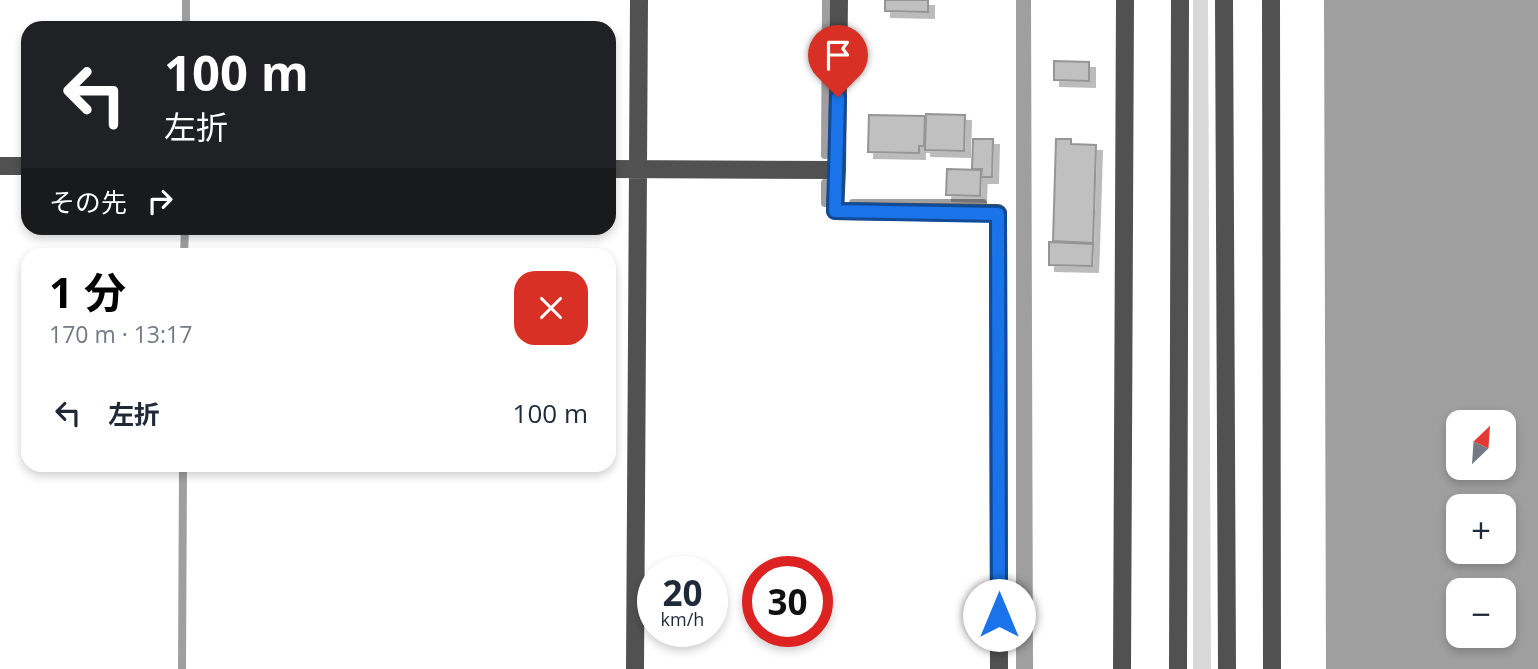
<!DOCTYPE html>
<html lang="ja">
<meta charset="utf-8">
<style>
:root{--surface:#fff;--page:#f6f6f7;--text:#1f2937;--muted:#747a83;--accent:#000}
body{margin:0;font-family:"Open Sans","Noto Sans JP",sans-serif;background:var(--page);color:var(--text);height:100vh;display:flex;flex-direction:column;font-size:26px;white-space:nowrap}
*{box-sizing:border-box;margin:0}
p{font-size:23px;color:var(--muted)}
.icon{flex:none;width:38px;height:38px;fill:none;stroke:currentColor;stroke-width:2;stroke-linecap:round;stroke-linejoin:round}
.map{position:relative;flex:1;overflow:hidden}
.side{position:absolute;left:21px;top:248px;width:595px;height:224px;display:flex;flex-direction:column;background:var(--surface);border-radius:21px;box-shadow:0 4px 10px #0003}
.side>*{flex:none}
.banner{position:absolute;left:21px;top:21px;width:595px;height:214px;border-radius:21px;box-shadow:0 4px 10px #0003;background:#202124;color:#fff;overflow:hidden}
.needle{width:46px;rotate:25deg}
.tools{position:absolute;left:1446px;top:410px;display:grid;gap:14px}
.tools a{display:grid;place-items:center;width:70px;height:70px;border-radius:14px;background:var(--surface);box-shadow:0 4px 10px #0003;font-size:35px}
.speed{position:absolute;left:637px;top:556px;display:flex;gap:14px;font-size:35px;font-weight:700;text-align:center}
.speed>*{display:grid;place-content:center;width:91px;height:91px;border-radius:50%;background:var(--surface);box-shadow:0 4px 10px #0003;line-height:1}
.speed small{font-size:18px;font-weight:400}
.speed .limit{border:10px solid #d22;background:#fff;color:#111}
.pin{position:absolute;display:grid;place-items:center;width:60px;height:60px;color:#fff;margin:-72px -30px;border-radius:50% 50% 50% 0;rotate:-45deg;box-shadow:0 0 7px #0007}
.pin .icon{rotate:45deg}
.me{position:absolute;width:77px;margin:-38px;rotate:0deg;stroke-linejoin:round;filter:drop-shadow(0 0 5px #0008)}
.turn{display:flex;align-items:center;gap:24px;height:147px;padding:0 28px;font-size:32px}
.turn .icon{width:91px;height:91px;stroke-width:2.5}
.turn b{display:block;font-size:49px;line-height:60px}
.then{display:flex;align-items:center;height:66px;padding:0 28px;background:#0003;gap:14px;font-size:26px}
.round{display:grid;place-items:center;flex:none;width:74px;height:74px;border-radius:21px;background:var(--page)}
.summary{display:flex;align-items:center;justify-content:space-between;height:119px;padding:0 28px}
h1{font-size:42px;font-weight:700;line-height:52px;color:var(--accent)}
ul{padding:0;list-style:none}
li{display:flex;align-items:center;gap:21px;height:91px;padding:0 28px}
li div{flex:1}
li b{display:block;font-size:26px}
li em{font-style:normal}
.map>svg:first-child{display:block}
</style>
<div class="map">
<svg width="1538" height="669" viewBox="0 0 1538 669">
<defs>
<filter id="shadow"><feDropShadow dx="6" dy="6" stdDeviation="0" flood-color="#0004"/></filter>
</defs>
<rect width="100%" height="100%" fill="#fff"/>
<!-- green -->
<path fill="#d8d8d8" d="M1193,0H1208L1211,669H1193Z"/>
<!-- water -->
<path fill="#9f9f9f" fill-rule="evenodd" d="M1016,0H1031L1033,669H1016Z
M1324,0H1538V669H1326ZM1458,422H1503V467H1458ZM1458,506H1503V551H1458ZM1458,590H1503V635H1458Z"/>
<g fill="none" stroke-linecap="round" stroke-linejoin="round">
<!-- stream -->
<path stroke="#9f9f9f" stroke-width="8" d="M186,28V0
M825,155L826,0
M825,183V203H827
M853,203H983
M184,256L185,228
M182,669L183,466"/>
</g>
<!-- building -->
<path fill="#c0c0c0" stroke="#959595" stroke-width="2" filter="url(#shadow)" d="M885,0H928V12L885,11Z
M1054,61L1089,62V81L1054,80Z
M926,114L965,115L964,151L925,150Z
M869,115L925,116L924,146H919V153L868,152Z
M973,139H993L992,177H981L982,169H972Z
M1056,139H1071V144L1096,145L1093,243L1053,241Z
M947,169L981,170L980,196L946,195Z
M1049,242L1093,244L1092,266L1049,265Z"/>
<g fill="none" stroke-linecap="round" stroke-linejoin="round">
<!-- minor -->
<path stroke="#515151" stroke-width="18" d="M1224,0L1227,669
M1271,0L1272,669
M0,166H28
M609,169L837,170L839,0
M837,170L835,211L998,213L999,669
M635,669L639,0
M1122,669L1125,0
M1178,669L1180,0"/>
</g>
<g fill="none" stroke-linecap="round" stroke-linejoin="round">
<!-- route casing -->
<g stroke="#114b97" stroke-width="18">
<path id="route" d="M838,97L835,211L998,214L999,615"/>
</g>
<!-- route -->
<use href="#route" stroke="#1a73e8" stroke-width="12"/>
</g>
</svg>
<div class="tools">
<a><svg class="needle" viewBox="-14 -14 28 28"><path d="M0-13l5 13h-10z" fill="#e53935"/><path d="M0 13l5-13h-10z" fill="#747a83"/></svg></a>
<a>+</a>
<a>−</a>
</div>
<div class="speed"><div>20<small>km/h</small></div><div class="limit">30</div></div>
<div class="pin" style="left:838px;top:97px;background:#d93025"><svg class="icon" aria-label="arrive" viewBox="0 0 24 24"><path d="M6 21V4h12l-3 4 3 4H6"/></svg></div>
<svg class="me" style="left:999px;top:615px" viewBox="-20 -20 40 40"><circle r="19" fill="#fff"/><path d="M0-13L10 11 0 6-10 11z" fill="#1a73e8"/></svg>
<div class="banner">
<div class="turn"><svg class="icon" aria-label="left" viewBox="0 0 24 24"><path d="M17 20v-9H6M10 6l-5 5 5 5"/></svg><div><b>100 m</b>左折</div></div>
<div class="then">その先<svg class="icon" aria-label="right" viewBox="0 0 24 24"><path d="M7 20v-9h11M14 6l5 5-5 5"/></svg></div>
</div>
<section class="side">
<div class="summary"><div><h1>1 分</h1><p>170 m · 13:17</p></div><a class="round" style="background:#d93025;color:#fff"><svg class="icon" aria-label="close" viewBox="0 0 24 24"><path d="M6 6l12 12M18 6L6 18"/></svg></a></div>
<ul>
<li><svg class="icon" aria-label="left" viewBox="0 0 24 24"><path d="M17 20v-9H6M10 6l-5 5 5 5"/></svg><div><b>左折</b></div><em>100 m</em></li>
</ul>
</section>
</div>
